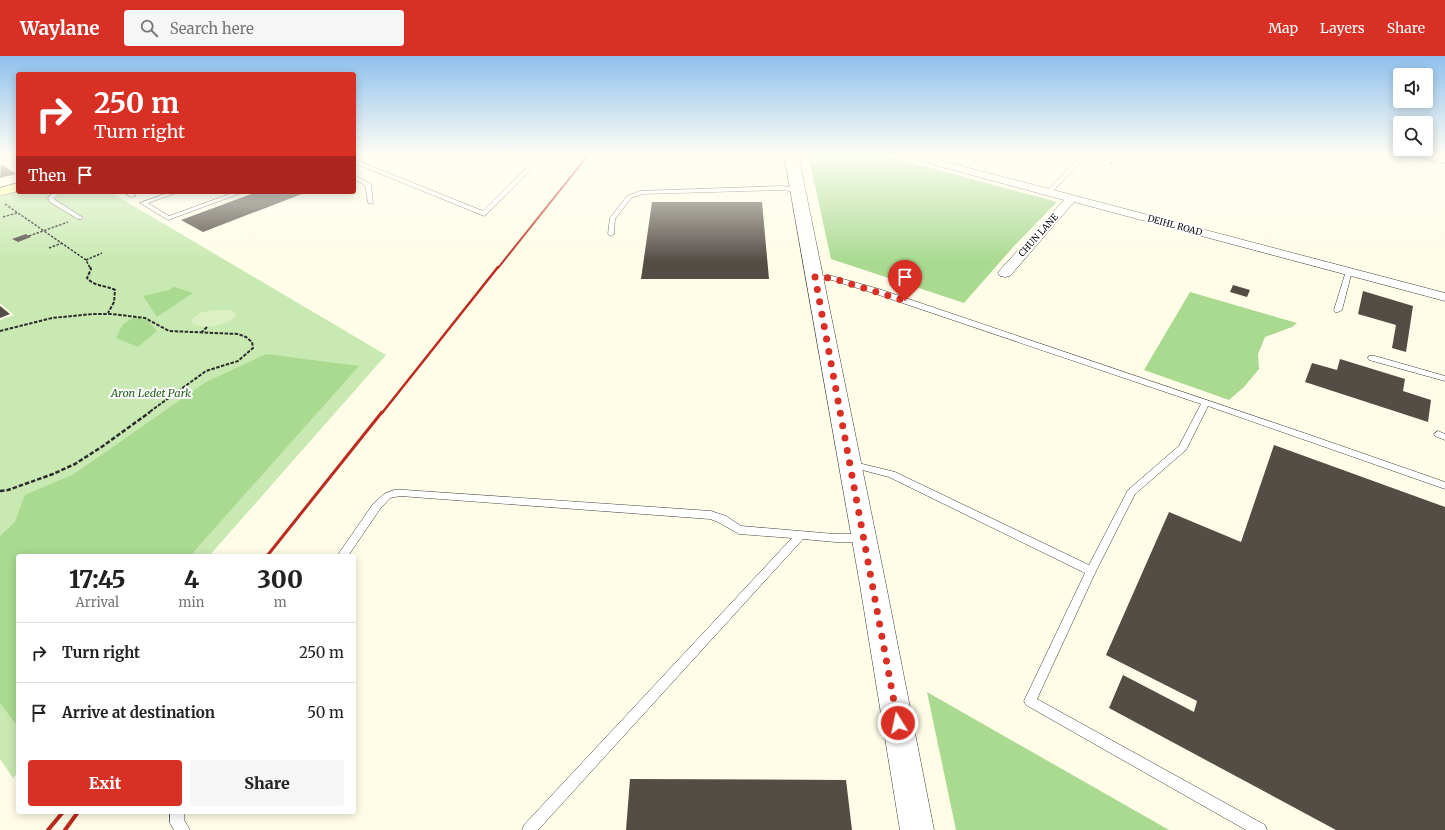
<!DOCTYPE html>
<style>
:root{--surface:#fff;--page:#f6f6f6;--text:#222;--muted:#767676;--line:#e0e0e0;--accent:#d93025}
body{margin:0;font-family:Merriweather,serif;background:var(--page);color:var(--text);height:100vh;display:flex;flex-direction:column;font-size:15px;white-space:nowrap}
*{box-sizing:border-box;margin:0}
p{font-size:13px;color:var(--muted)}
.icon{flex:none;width:22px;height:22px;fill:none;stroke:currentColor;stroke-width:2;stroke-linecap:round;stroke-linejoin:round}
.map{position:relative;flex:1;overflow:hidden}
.drawer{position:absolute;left:16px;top:498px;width:340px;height:260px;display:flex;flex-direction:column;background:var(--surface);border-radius:4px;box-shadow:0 2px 10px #0003}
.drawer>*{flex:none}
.top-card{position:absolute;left:16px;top:16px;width:340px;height:122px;border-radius:4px;box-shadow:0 2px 10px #0003;background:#d93025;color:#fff;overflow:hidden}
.buttons{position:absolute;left:1393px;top:12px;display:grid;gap:8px}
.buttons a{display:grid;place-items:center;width:40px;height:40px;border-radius:4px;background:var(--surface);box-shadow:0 2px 10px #0003;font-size:20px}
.pin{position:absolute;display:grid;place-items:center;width:34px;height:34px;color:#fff;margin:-41px -17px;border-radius:50% 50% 50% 0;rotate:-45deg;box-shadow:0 0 4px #0007}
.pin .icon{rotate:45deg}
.me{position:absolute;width:44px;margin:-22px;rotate:350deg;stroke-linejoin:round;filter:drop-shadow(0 0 3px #0008)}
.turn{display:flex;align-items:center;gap:14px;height:84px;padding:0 12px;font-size:18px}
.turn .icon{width:52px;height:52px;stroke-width:2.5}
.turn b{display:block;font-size:28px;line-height:34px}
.then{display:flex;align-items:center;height:38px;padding:0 12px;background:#0003;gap:8px;font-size:15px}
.eta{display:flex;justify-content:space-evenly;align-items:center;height:68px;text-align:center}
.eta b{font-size:24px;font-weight:800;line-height:28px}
.action{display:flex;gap:8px;margin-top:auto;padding:8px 12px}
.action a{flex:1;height:46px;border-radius:4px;background:var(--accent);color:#fff;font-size:16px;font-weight:800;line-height:46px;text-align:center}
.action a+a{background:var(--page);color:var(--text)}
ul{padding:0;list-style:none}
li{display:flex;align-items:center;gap:12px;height:60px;padding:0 12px;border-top:1px solid var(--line)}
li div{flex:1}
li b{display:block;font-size:15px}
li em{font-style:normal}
header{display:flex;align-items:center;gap:24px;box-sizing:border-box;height:56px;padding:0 20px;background:var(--accent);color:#fff}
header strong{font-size:19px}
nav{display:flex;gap:22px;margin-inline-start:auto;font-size:14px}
.search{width:280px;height:36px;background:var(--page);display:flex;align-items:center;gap:10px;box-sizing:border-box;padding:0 14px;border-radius:4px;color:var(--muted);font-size:15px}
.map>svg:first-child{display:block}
</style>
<header>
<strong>Waylane</strong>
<div class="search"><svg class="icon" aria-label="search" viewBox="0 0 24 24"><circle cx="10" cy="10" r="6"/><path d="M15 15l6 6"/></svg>Search here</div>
<nav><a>Map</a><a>Layers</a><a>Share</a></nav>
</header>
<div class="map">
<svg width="1445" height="774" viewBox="0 0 1445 774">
<rect width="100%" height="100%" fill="#fffde7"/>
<!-- green -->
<path fill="#c8e9b1" d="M18,135L110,136L386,299L209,500H18V717L13,722L0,703V264L14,259L0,247V141Z"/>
<!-- forest -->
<path fill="#a9da90" d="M808,98H879L1057,146L1014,190L964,247L831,203Z
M174,231L193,237L157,261L143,240L169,234Z
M1190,236L1297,267L1292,271L1265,281L1258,298L1259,313L1244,331L1229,344L1144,314Z
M135,261L148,265L157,275L138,291L116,282L123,268Z
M266,298L359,310L190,500H18V671L0,647V480L15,466L25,439L74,418L206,326Z
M927,636L1169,774H956Z"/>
<!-- pitch -->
<path fill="#dcf0c3" d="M213,254H230L236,257V260C228,269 200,276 192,266V263L200,257Z"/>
<!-- building -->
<path fill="#534d46" d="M1,108L16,118L0,122Z
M257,136H307L203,176L181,164Z
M652,146H762L769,223H641Z
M26,178L31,181L18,186L12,183Z
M1233,229L1250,234L1247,241L1230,236Z
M1363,235L1413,250L1406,296L1392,292L1396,269L1358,258Z
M0,250L10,258L0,262Z
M1340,303L1405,323L1403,335L1431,344L1428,366L1305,326L1312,307L1337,314Z
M1274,389L1445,451V774H1336L1109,652L1123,619L1194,656L1197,645L1106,599L1169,456L1241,486Z
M630,723L846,724L852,774H626Z"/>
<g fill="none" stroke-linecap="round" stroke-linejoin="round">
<!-- service casing -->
<g stroke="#3d3d3d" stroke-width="1">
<path id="service" d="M540,98H546L486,159L484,160L354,107V103L356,104L483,155Z
M1067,98H1074L1086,101L1051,137H1047V135L1079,102L1067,99Z
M1404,98H1413L1445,103V107Z
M354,119L371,128L373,148L368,147L365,129L354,123Z
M782,130L798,132L801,134L798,136L782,134L643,138L631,142L615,163L614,178L611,180L608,178L610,162L627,140L640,135Z
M54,136H60L54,142L55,144L82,161V163H78L50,146L48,142Z
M123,136H130L136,140L131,141Z
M170,136H179L148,147L169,160L235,136H244L168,164L140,147Z
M1349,213L1352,215L1342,254L1338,256H1335L1334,254L1346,215Z
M815,219L832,220L879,233L1307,378L1445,426V433L1208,350L1186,394L1135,438L1096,515L1037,643L1265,769L1267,774H1246L1026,649L1024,645L1085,517L889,421L847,410L845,408L850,405L895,416L1089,509L1128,434L1179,390L1201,348L873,237L832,224L813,222L812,221Z
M1369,300H1375L1445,320V325L1369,304L1368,302Z
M1438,375L1445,378V384L1435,380L1434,378Z
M394,434H405L711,455L726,460L741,470L835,478H863L867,479L868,482L867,485L863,486H835L803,483L538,774H522L524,769L792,482L739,478L718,466L710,463L400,440L390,442L380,453L348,500H337L373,448L384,438Z
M170,756H184V764L190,774H174L170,767Z"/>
</g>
<!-- minor casing -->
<g stroke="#3d3d3d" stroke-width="1">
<path id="minor" d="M900,98H916L1445,237V245L1074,146L1010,220L1005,221L1000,220L998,217L1000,214L1064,144L901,100Z"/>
</g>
<!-- tertiary casing -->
<g stroke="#3d3d3d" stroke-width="1">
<path id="tertiary" d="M784,98H798L886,529L934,774H900L860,529Z"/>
</g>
<!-- secondary casing -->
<g stroke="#2c2c2c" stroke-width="1">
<path id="secondary" d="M18,127V135L0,140V132Z"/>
</g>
<!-- path-far2 -->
<path stroke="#2c2c2c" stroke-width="1.5" stroke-dasharray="2.5 1.5" stroke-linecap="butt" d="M1110,108L1119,98
M5,148L86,204L90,212
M3,161L17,157
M29,180L68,166
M49,192L62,187
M86,204L102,197"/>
<!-- path-far1 -->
<path stroke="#2c2c2c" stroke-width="2" stroke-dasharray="3.5 1.5" stroke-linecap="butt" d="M90,211L91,213L87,222C95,231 105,229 115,234L114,246L108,257
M0,275L52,262L93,258H112L145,262L169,275L238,278L246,281L252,286L253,292L238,305L206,315L148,357
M201,277L208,270"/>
<!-- path -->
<path stroke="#2c2c2c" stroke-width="2.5" stroke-dasharray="4.5 2" stroke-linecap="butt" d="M0,435L8,434L53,418L75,408L103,390L150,356"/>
<!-- service -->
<use href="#service" fill="#fff" fill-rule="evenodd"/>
<!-- minor -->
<use href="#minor" fill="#fff" fill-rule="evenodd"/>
<!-- tertiary -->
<use href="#tertiary" fill="#fff" fill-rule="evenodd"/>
<!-- secondary -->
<use href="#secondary" fill="#ffffa2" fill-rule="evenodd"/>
<!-- rail-far3 -->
<path stroke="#bc2a20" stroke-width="2" d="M498,212L589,98"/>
<!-- rail-far2 -->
<path stroke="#bc2a20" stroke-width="2.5" d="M382,357L498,211"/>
<!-- rail-far1 -->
<path stroke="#bc2a20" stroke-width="3" d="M267,500L382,356"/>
<!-- rail -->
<path stroke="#bc2a20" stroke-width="4" d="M48,774L63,756
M65,774L78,756"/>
</g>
<!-- sky -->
<linearGradient id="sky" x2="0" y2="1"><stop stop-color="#8fc0ee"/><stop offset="0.48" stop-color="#fffef4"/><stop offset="1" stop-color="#fffef4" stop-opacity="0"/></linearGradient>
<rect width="1445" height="206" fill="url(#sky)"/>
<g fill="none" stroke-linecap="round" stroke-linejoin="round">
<!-- route -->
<path stroke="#d93025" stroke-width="7" stroke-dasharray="0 12.6" d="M898,667L815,221L832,222L905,245"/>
</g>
<g text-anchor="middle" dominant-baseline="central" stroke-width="4" stroke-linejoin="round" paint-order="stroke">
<!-- far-street labels -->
<g font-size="9" fill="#0a0a0a" stroke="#fff">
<text transform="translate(1175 169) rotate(15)">DEIHL ROAD</text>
<text transform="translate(1038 179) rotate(-48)">CHUN LANE</text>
</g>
<!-- park labels -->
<g font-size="11" font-style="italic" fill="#21621a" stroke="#fff">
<text x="151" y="337">Aron Ledet Park</text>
</g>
</g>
</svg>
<div class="buttons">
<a><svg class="icon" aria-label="sound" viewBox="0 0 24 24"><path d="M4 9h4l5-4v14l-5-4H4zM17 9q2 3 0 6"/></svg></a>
<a><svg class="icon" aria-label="search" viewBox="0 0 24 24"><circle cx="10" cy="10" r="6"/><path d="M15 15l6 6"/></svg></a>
</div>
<div class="pin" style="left:905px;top:245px;background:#d93025"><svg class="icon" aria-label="arrive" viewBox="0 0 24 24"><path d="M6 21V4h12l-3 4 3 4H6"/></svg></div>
<svg class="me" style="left:898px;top:667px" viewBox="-20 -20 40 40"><circle r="17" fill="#d93025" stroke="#fff" stroke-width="3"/><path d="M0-11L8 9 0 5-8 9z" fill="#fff"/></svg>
<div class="top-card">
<div class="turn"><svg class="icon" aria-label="right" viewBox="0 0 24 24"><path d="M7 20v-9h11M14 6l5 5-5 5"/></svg><div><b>250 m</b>Turn right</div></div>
<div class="then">Then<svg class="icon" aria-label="arrive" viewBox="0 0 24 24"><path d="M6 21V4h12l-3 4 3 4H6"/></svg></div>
</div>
<section class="drawer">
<div class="eta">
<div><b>17:45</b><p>Arrival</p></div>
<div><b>4</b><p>min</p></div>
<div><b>300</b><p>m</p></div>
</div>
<ul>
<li><svg class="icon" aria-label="right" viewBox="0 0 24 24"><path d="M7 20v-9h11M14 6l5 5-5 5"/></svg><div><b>Turn right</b></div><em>250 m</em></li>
<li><svg class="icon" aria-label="arrive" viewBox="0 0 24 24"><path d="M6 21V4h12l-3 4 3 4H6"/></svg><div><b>Arrive at destination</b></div><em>50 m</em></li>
</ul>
<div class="action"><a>Exit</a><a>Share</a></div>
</section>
</div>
